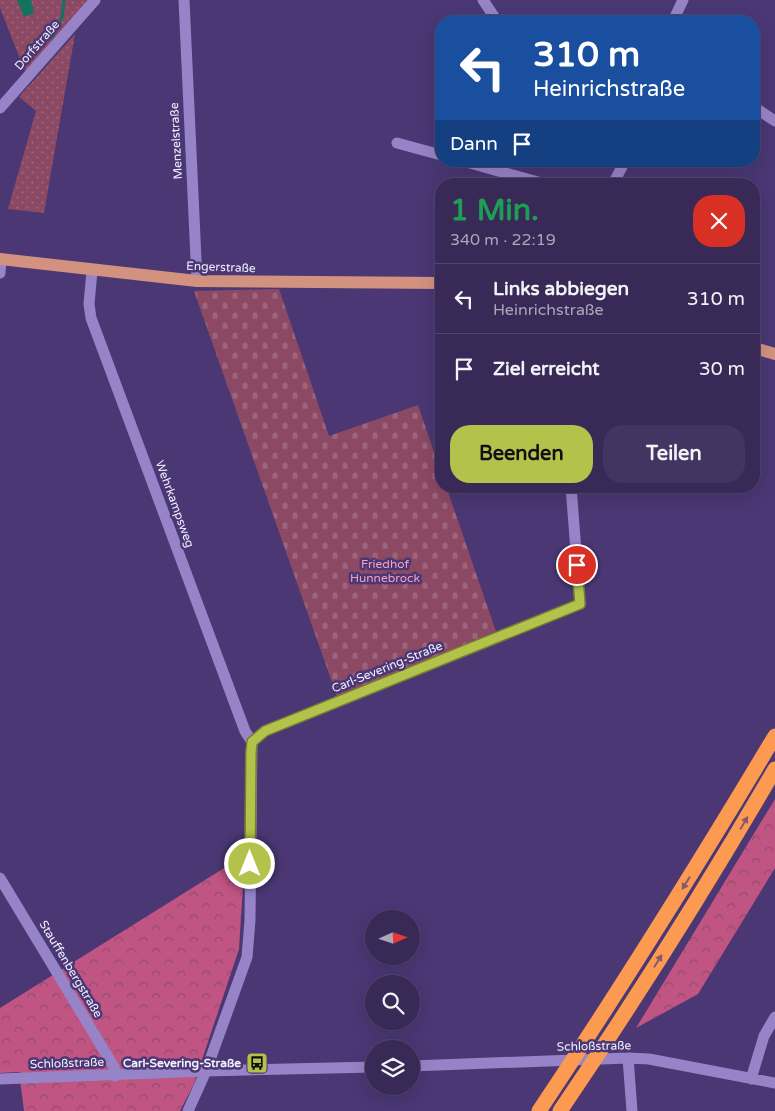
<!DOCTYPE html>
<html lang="de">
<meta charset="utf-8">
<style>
:root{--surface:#382957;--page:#433561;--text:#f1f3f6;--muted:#aba6ba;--line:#52456d;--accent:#b3c24b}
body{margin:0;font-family:"Varela Round",sans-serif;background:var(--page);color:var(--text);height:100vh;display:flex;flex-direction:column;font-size:19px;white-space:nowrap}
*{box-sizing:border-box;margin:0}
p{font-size:16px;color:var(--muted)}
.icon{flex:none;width:28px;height:28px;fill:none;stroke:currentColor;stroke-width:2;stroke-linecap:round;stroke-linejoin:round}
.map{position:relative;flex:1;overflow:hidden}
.side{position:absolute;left:435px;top:178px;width:325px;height:315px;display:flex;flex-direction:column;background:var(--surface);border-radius:20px;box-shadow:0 5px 20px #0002,0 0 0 1px var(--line)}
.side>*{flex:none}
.guide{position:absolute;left:435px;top:15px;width:325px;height:152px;border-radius:20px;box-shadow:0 5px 20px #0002,0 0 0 1px var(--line);background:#1a4fa0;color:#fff;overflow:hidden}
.needle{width:32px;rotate:87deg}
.controls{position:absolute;left:365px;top:910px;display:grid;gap:10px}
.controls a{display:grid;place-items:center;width:55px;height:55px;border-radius:50%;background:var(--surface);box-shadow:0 5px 20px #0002,0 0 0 1px var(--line);font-size:25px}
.pin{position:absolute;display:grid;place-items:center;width:42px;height:42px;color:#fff;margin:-21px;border:2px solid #fff;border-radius:50%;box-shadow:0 1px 5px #0007}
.me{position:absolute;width:55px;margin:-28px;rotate:0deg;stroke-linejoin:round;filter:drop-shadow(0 0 4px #0008)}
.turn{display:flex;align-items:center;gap:18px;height:105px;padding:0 15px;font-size:22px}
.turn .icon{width:65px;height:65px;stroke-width:2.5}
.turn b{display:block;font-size:35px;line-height:42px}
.then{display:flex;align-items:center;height:48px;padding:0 15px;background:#0003;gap:10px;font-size:19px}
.round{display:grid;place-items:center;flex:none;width:52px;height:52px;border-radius:20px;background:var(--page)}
.headline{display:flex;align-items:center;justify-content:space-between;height:85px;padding:0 15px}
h1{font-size:30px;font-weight:800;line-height:38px;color:#1e9e55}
.action{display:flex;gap:10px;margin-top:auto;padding:10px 15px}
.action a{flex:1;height:58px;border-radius:20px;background:var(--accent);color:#111;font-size:20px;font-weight:800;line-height:58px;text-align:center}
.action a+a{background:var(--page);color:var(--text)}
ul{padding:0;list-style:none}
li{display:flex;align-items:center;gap:15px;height:70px;padding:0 15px;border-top:1px solid var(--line)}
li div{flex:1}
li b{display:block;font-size:19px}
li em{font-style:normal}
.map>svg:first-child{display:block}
</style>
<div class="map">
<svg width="775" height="1111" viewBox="0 0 775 1111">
<defs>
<pattern id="grass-dots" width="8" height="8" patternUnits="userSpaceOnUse" patternTransform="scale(1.25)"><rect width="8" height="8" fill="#8c4964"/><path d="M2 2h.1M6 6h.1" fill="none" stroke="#9d647b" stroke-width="1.8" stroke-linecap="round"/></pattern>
<pattern id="forest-crowns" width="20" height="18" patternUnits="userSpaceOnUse" patternTransform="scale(1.25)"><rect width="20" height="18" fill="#c05482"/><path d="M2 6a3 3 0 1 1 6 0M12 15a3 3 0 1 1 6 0" fill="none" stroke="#904f6c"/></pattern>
<pattern id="cemetery-stones" width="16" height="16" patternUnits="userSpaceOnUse" patternTransform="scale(1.25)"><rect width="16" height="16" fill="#8c4964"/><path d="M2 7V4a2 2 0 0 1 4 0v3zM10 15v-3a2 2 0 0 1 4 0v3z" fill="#9d647b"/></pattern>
</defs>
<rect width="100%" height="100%" fill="#4a3774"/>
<!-- grass -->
<path fill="url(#grass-dots)" d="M0,0H89L26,74L0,8Z
M75,34L44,213L8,209L36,111L19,97Z"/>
<!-- forest -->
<path fill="url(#forest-crowns)" d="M775,799V868L698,994L636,1028Z
M245,855L239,949L194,1084L180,1111H24L19,1072L0,1073V1008Z"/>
<!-- cemetery -->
<path fill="url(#cemetery-stones)" d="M279,289L329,436L418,405L441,473V486H446L499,640L339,702L194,291Z"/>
<!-- water -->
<path fill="#137260" d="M17,0H31L34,13L24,17Z"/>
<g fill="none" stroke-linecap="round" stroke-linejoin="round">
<!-- stream -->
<path stroke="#137260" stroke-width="3" d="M52,38L62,17L64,0"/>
<!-- minor -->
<path stroke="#9784c8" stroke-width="11" d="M184,0L197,281
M483,0L497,21
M673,21L683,0
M754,107L775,121
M0,108L95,0
M397,143L441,155
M463,161L545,184
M613,184L625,161
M92,271L89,304L91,318L245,731L252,742
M0,273L1,259
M0,878L114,1067L115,1076
M628,1058L632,1111
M411,1066L628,1058L649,1059L775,1083
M0,1079L206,1071L374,1067
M751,1079L764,1036L775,1017
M188,1111L206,1071L247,957L250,920L252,742L265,731L580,604L571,486"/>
<!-- major -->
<path stroke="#d39180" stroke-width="12" d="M0,259L197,281L441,283
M754,348L775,354"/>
<!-- highway -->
<path stroke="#fb9a50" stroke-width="15" d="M539,1111C621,988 699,863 775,736
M560,1111C636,999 707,886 775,769"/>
</g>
<!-- one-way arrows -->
<defs><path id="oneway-solid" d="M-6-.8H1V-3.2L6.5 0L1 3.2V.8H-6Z" transform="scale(1.25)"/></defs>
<g fill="#885a67">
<use href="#oneway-solid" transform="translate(744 823) rotate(-60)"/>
<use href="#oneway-solid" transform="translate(686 883) rotate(122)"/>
<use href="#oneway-solid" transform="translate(658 961) rotate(-58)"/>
</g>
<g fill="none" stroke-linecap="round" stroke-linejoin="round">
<!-- route casing -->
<g stroke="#747e31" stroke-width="12">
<path id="route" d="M250,864L251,753L252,742L265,731L580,604L577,565"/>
</g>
<!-- route -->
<use href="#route" stroke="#b3c24b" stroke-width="9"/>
</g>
<!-- icons -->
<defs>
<g id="bus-square" transform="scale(1.125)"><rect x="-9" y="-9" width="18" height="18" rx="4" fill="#b3c24b" stroke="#4a3774"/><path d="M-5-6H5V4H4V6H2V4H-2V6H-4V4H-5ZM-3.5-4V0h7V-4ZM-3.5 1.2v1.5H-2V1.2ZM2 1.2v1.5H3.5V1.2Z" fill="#111"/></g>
</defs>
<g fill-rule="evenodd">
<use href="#bus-square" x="257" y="1063"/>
</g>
<g text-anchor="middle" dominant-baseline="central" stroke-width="5" stroke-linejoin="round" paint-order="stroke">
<!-- street labels -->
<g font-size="12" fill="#f2effe" stroke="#4a3774">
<text transform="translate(37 45) rotate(-49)">Dorfstraße</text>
<text transform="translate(176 141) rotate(-93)">Menzelstraße</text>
<text transform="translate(221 267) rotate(2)">Engerstraße</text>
<text transform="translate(175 504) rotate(70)">Wehrkampsweg</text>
<text transform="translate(387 667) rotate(-22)">Carl-Severing-Straße</text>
<text transform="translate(71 969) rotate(59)">Stauffenbergstraße</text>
<text transform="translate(594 1046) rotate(-1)">Schloßstraße</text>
<text transform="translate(67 1063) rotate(-2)">Schloßstraße</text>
</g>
<!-- park labels -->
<g font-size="12" fill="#f6a2c1" stroke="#4a3774">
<text x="385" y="564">Friedhof<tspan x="385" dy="14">Hunnebrock</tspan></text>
</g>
<!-- poi labels -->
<g font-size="12" font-weight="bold" fill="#f2effe" stroke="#4a3774" text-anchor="end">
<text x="241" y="1063">Carl-Severing-Straße</text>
</g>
</g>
</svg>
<div class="controls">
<a><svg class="needle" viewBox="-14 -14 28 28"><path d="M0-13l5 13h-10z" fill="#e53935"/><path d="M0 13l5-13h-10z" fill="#aba6ba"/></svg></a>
<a><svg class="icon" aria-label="search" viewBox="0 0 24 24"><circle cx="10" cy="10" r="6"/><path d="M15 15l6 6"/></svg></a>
<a><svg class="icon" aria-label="layers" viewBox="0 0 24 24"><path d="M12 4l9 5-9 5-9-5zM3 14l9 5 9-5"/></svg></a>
</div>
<div class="pin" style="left:577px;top:565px;background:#d93025"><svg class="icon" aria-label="arrive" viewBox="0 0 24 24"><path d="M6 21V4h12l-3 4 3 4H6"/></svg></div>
<svg class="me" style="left:250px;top:864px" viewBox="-20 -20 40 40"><circle r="17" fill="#b3c24b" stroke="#fff" stroke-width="3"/><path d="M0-11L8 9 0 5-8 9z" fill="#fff"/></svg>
<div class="guide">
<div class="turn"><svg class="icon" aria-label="left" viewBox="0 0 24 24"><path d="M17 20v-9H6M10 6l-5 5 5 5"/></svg><div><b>310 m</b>Heinrichstraße</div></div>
<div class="then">Dann<svg class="icon" aria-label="arrive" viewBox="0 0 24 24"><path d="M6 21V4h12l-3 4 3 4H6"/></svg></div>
</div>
<section class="side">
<div class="headline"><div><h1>1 Min.</h1><p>340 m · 22:19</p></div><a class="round" style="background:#d93025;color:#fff"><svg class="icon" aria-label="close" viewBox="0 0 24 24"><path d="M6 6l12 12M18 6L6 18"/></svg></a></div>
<ul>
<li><svg class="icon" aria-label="left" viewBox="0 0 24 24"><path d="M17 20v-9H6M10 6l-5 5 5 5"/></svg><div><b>Links abbiegen</b><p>Heinrichstraße</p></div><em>310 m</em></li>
<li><svg class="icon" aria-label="arrive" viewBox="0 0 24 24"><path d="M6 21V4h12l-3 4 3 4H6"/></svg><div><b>Ziel erreicht</b></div><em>30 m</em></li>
</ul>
<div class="action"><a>Beenden</a><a>Teilen</a></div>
</section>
</div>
